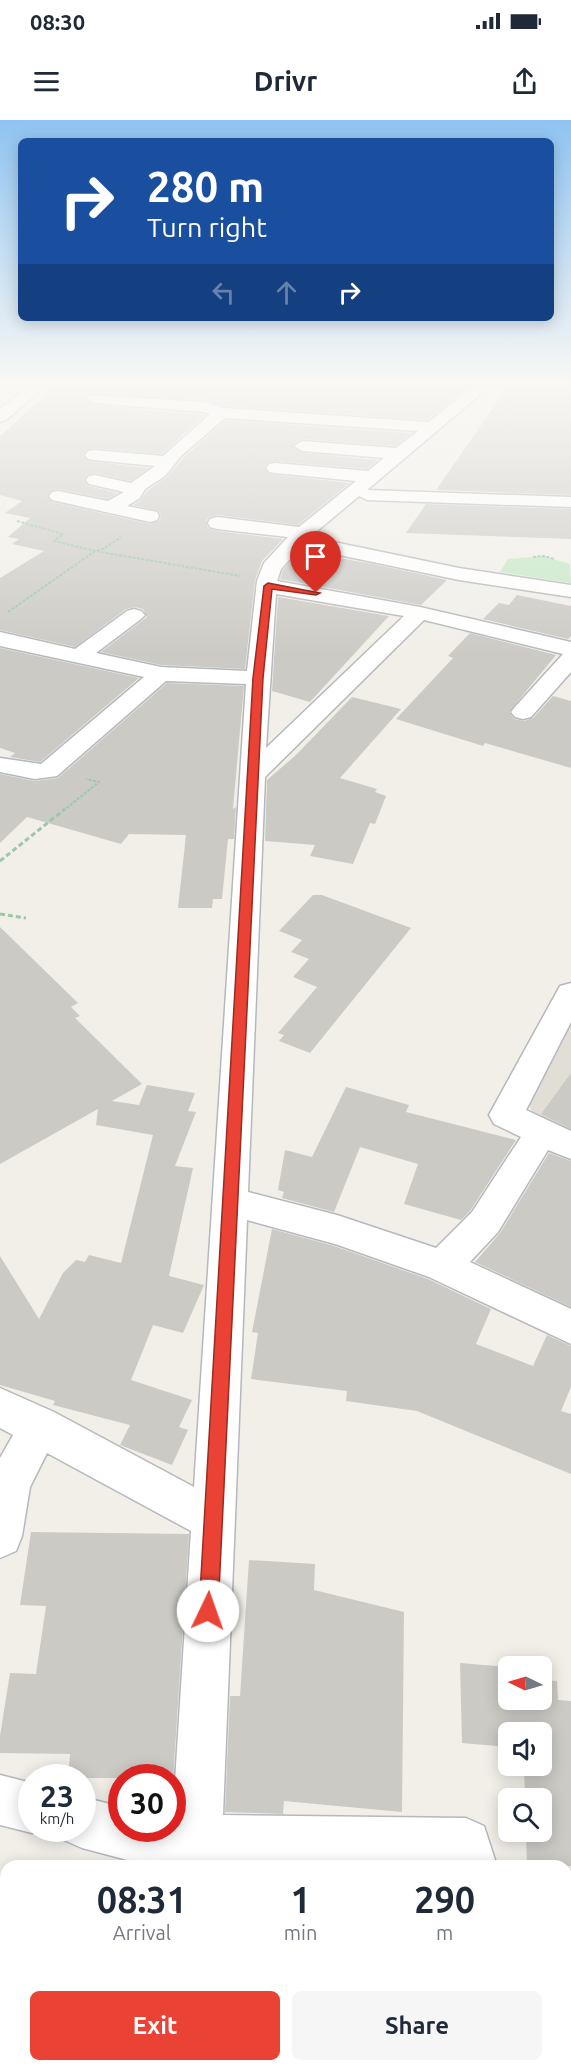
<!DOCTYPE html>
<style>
:root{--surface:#fff;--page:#f6f6f7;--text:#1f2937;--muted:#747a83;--accent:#ea4335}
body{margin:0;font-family:Ubuntu,sans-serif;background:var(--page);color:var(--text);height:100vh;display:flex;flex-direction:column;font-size:22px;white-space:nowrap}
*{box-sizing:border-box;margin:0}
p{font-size:20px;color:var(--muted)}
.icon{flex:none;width:33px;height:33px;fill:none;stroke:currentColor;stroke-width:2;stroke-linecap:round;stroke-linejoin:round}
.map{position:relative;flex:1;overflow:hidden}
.details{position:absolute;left:0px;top:1740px;width:572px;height:212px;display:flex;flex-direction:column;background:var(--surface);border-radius:18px 18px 0 0;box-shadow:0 3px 15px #0003}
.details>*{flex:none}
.hud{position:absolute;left:18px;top:18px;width:536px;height:183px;border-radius:9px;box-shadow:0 3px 15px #0003;background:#1a4fa0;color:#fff;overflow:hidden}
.needle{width:39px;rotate:275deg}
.buttons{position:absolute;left:498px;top:1536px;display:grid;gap:12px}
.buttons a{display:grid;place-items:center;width:54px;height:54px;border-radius:9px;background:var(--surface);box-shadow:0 3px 15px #0003;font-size:30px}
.speed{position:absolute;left:18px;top:1644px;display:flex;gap:12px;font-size:30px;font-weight:700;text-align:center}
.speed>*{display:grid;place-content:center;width:78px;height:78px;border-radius:50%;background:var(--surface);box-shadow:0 3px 15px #0003;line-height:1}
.speed small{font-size:15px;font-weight:400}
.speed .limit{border:9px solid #d22;background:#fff;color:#111}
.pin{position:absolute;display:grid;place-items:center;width:51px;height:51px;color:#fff;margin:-62px -26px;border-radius:50% 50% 50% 0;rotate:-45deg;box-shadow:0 0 6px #0007}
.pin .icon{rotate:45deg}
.me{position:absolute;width:66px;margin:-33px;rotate:3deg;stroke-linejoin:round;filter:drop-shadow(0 0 4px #0008)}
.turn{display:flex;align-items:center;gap:21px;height:126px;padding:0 30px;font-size:27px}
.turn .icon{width:78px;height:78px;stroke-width:2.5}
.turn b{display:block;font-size:42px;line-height:51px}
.lanes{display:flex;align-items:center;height:57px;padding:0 30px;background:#0003;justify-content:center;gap:30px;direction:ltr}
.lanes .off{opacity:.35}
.eta{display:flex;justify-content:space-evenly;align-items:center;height:102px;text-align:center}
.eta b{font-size:36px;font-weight:700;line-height:42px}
.button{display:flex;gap:12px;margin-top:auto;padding:12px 30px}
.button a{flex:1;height:69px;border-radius:9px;background:var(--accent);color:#fff;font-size:24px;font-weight:700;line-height:69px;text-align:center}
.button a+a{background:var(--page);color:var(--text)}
.status{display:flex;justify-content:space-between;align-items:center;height:42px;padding:0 30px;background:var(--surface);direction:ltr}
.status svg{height:16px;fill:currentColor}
header{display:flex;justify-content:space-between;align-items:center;height:78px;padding:0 30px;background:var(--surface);font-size:27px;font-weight:700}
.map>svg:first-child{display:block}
</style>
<div class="status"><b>08:30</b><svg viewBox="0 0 49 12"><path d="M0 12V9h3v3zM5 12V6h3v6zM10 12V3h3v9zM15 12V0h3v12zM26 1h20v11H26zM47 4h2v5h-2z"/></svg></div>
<header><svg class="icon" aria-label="menu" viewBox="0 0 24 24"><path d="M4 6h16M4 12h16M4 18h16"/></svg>Drivr<svg class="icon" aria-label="share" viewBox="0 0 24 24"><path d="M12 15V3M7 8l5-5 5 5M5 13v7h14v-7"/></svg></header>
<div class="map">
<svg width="571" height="1951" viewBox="0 0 571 1951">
<rect width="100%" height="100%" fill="#f1efe8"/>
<!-- education -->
<path fill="#e1ded6" d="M571,902V1017L537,1001L528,983Z"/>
<!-- green -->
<path fill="#c5e8c5" d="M543,436L570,444L571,463L500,452L508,439Z"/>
<!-- building -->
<path fill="#cccac5" d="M61,261H475L428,300L223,286L205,280L86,274L84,278L94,285L205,295L162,334L94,328L86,330L83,335L88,341L149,348L131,361L95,353L87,355L84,360L88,366L118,373L108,379L58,369L50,371L47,376L52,382L150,404L159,401L161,397L159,391L133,385L141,380L147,371L167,357L184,337L226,300L412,313L395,326L302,319L292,325L302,333L378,340L367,349L275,341L267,343L264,348L269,354L350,363L298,405L217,395L208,398L206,402L208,408L216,411L283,419L262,441L255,460L245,549L161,545L101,532L147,497L143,489L135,487L126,489L75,527L0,510V458L44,431L12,424L19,419L8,417L30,398L5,393L22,381L0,375V316Z
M512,261H571V375L436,370Z
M426,384L571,389V419L406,413Z
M300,431L373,444L447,460L421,485L280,459L283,450Z
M517,475L571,486V516L568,519L483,499L499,483L509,485Z
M278,477L389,496L310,582L272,571Z
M470,513L556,535L509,592L514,599L524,601L533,598L553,576L571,581V648L485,623L483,626L396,599L453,538L448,536Z
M0,528L139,558L40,642L10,637L15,633L0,628Z
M167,563L244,566L233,689L236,687L234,719H228L222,779H213L212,788H178L186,715L129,714L121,724L27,697L0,723V654L35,661L58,658Z
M352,577L401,589L340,658L377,669L375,672L386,676L375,704L370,703L353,744L310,736L315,725L265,721L267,660L296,635Z
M313,775H322L411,808L310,933L279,921L284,915L278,913L317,867L293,857L309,839L291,832L302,820L279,811Z
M0,807L78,883L71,887L80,896L75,898L142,964L112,981L139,985L147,965L195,973L188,991L196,992L175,1046L193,1048L169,1156L204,1165L183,1213L153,1205L131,1260L192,1280L179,1307L188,1310L172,1345L120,1325L130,1305L53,1285L55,1281L0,1265V1136L39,1199L63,1153L76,1140L85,1142L89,1135L121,1143L153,1015L96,1005L98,989L0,1044Z
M571,953V1009L541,994Z
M346,967L409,985L406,992L516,1020L470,1091L461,1100L404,1084L418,1044L360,1027L334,1092L282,1078L284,1072L278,1070L285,1030L312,1037Z
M549,1033L571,1041V1187L475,1142L500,1113Z
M272,1109L334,1126L428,1159L491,1189L476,1224L533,1246L547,1215L571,1226V1267L561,1291L571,1294V1354L417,1291L346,1281L347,1271L251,1259L258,1213L252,1212Z
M31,1412L189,1414L173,1660L172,1658H68L70,1634L0,1633V1616L10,1553L36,1554L46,1486L20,1485Z
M249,1440L315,1444L314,1470L404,1492L402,1692L284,1681L283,1694L225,1692L230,1576H240Z
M460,1543L508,1547V1580H542V1560L557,1561L558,1580L571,1581V1746H527L526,1712H542V1678H525L524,1646H542V1612H508V1627L462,1623Z"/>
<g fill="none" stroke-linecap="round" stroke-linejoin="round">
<!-- minor casing -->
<g stroke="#b5b8bc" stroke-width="3">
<path id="minor" d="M34,261H51L6,300L0,302V289Z
M479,261H496L367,370L571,377V387L367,380L359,376L310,417L459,448L571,465V477L459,460L301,427L281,449L277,461L420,487L571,522V552L531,597L523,599L515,597L511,592L515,587L563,534L424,500L265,657L248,1072L337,1095L436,1128L472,1092L521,1017L494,1004L489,995L560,866L571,863V902L526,990L571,1011V1039L548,1030L498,1112L470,1142L571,1189V1224L429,1157L335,1124L247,1100L223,1695L466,1698L484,1706L497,1746H150L82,1728L64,1720L59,1708H82V1677L122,1687V1708H172L191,1411L47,1333L30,1367L22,1416L16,1431L0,1438V1338L13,1315L0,1308V1268L54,1292L194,1367L246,564L166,561L57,656L35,659L0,652V638L41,644L144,557L0,526V512L75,529L127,491L134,489L141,491L145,495L141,499L96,533L161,547L247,551L257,461L264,443L288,417L217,409L210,407L208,403L210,399L217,397L299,407L356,361L275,353L269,352L266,348L269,344L275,343L368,351L384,338L302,331L294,326L302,321L396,328L418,311L225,298L182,335L165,356L145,369L140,378L127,386L157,392L159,396L157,400L150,402L52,380L49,376L52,372L58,371L108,381L124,372L89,364L86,360L89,356L95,355L131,363L155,346L94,340L88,339L85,335L88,331L94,330L163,336L210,294L203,292L94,283L86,278L88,275L205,282L223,288L429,302ZM276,474L404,496L266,628Z
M0,1655L32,1663V1708H44L32,1713L0,1705Z
M154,1946H211L212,1951H154Z
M482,1946H539L541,1951H483Z"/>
</g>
<!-- path-far1 -->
<path stroke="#9cc7a9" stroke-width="2" stroke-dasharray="3 1.5" stroke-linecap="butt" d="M17,401L63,414L54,421L95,431L240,456
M533,437L543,436L555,439
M8,492L95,431L103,429L121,417
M63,691L99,662L86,659"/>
<!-- path -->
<path stroke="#9cc7a9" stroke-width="3" stroke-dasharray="5 3" stroke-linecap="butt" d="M0,741L65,689
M0,794L26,798"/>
<!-- minor -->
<use href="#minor" fill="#fff" fill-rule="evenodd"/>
</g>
<!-- sky -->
<linearGradient id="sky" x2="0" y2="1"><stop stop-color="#8fc3f1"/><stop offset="0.49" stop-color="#f9f8f5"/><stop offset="1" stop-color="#f9f8f5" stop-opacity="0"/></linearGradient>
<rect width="571" height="535" fill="url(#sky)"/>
<!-- route -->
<path fill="#ea4335" stroke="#982c22" stroke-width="1.5" d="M268,463L320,473L316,475L272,469L263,558L218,1491L215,1498L208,1501L202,1498L199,1491L253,558L264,466Z"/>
</svg>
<div class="buttons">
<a><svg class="needle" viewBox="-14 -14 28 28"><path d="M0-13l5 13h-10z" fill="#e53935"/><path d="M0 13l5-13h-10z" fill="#747a83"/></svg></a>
<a><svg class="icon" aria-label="sound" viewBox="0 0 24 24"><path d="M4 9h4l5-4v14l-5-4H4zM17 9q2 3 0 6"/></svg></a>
<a><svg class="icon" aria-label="search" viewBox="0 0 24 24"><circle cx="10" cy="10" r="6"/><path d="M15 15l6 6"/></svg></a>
</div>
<div class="speed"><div>23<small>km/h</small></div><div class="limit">30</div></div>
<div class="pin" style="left:316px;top:473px;background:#d93025"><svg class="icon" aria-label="arrive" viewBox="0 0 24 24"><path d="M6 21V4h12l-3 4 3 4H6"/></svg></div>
<svg class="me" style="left:208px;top:1491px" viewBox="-20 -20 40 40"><circle r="19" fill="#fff"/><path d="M0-13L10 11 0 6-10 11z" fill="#ea4335"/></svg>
<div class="hud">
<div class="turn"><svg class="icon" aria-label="right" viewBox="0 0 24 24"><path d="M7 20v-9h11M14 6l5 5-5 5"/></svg><div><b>280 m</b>Turn right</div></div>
<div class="lanes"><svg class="icon off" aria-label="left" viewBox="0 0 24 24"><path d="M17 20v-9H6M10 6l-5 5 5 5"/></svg><svg class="icon off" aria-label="ahead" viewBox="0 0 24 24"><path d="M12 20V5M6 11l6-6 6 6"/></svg><svg class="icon" aria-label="right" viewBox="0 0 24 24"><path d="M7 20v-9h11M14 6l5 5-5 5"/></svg></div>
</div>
<section class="details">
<div class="eta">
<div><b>08:31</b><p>Arrival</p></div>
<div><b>1</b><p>min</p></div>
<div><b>290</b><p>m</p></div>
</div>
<div class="button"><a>Exit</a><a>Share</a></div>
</section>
</div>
